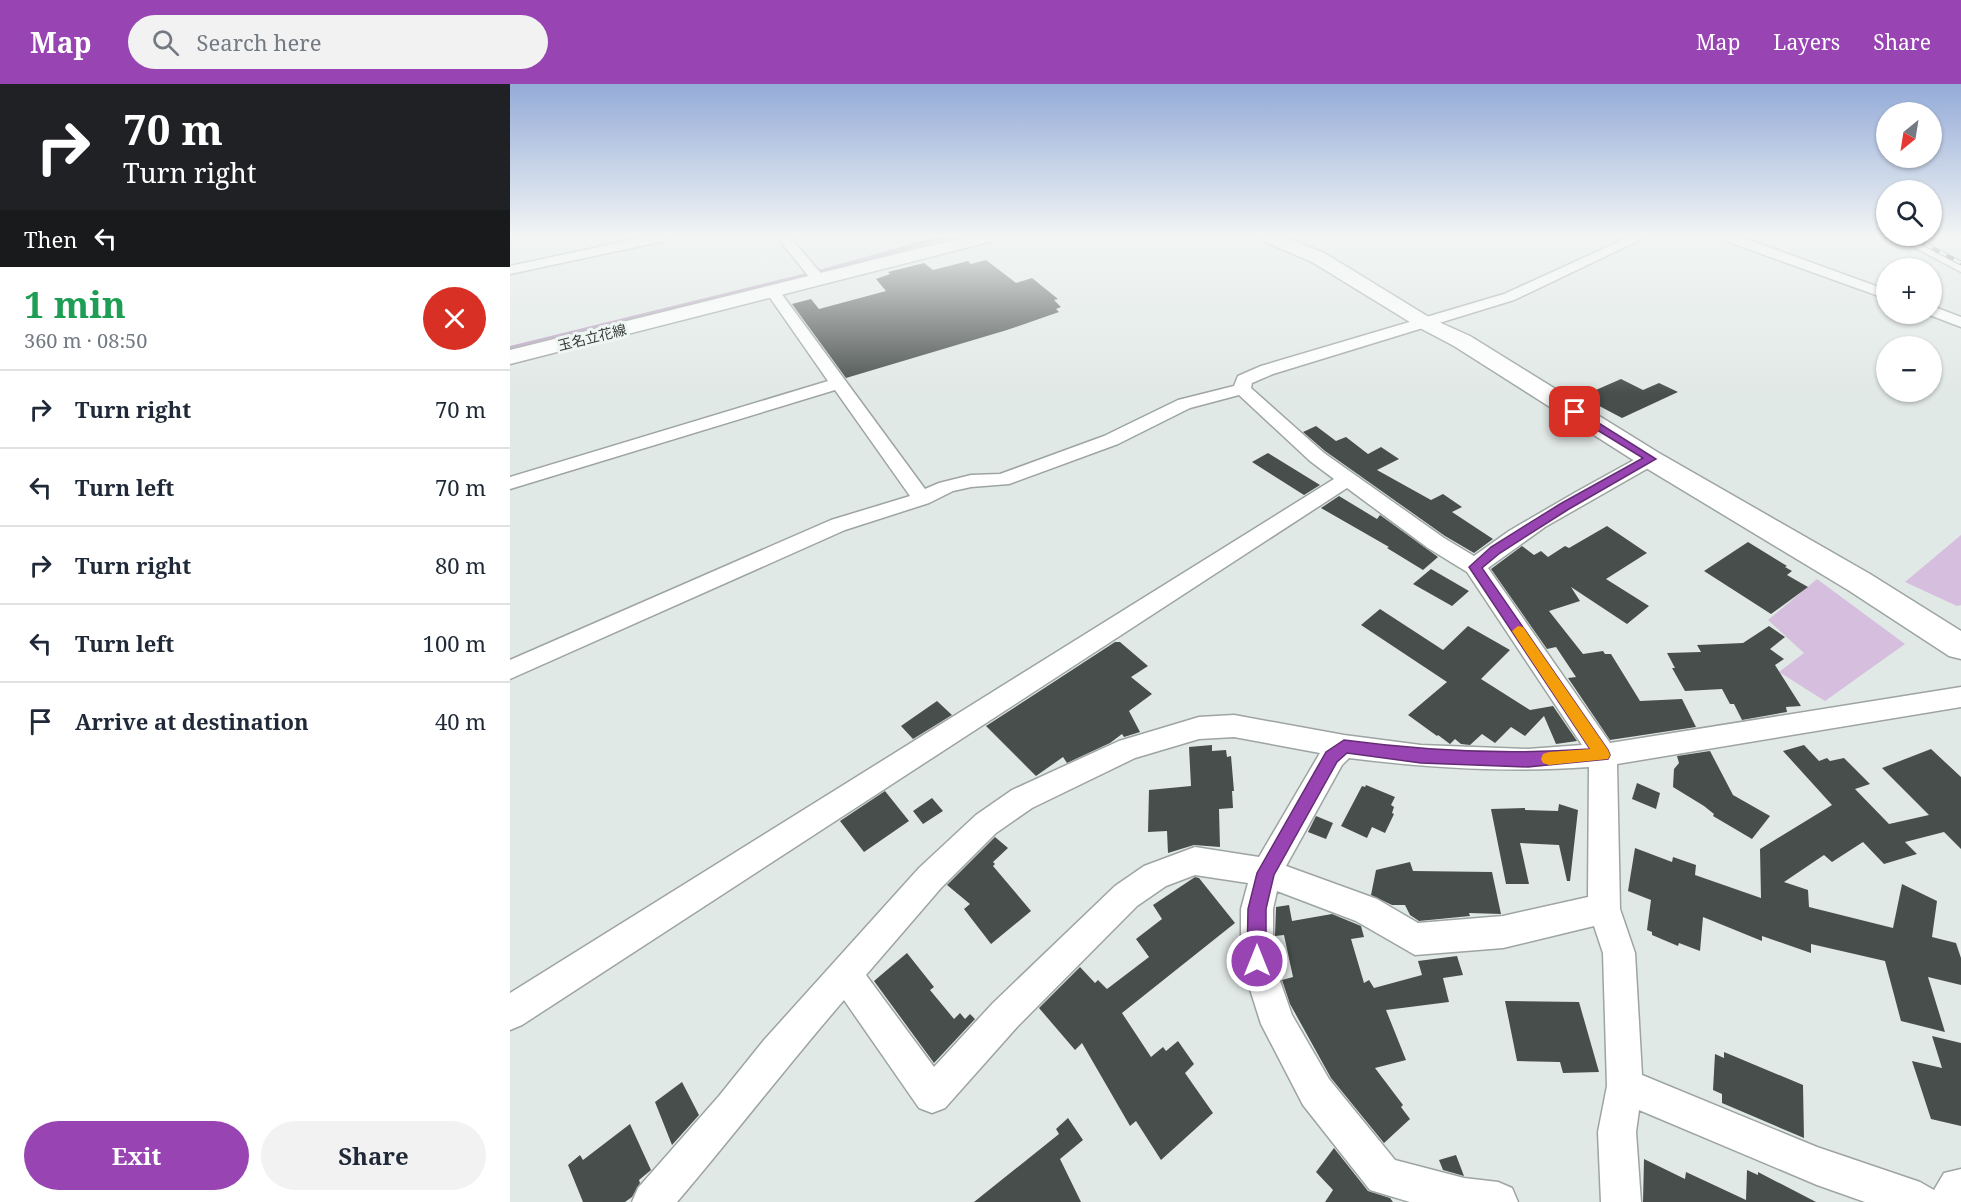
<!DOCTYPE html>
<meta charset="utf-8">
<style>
:root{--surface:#fff;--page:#f2f2f3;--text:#1f2937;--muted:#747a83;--line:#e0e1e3;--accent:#9844b2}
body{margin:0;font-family:"Noto Serif","Noto Sans JP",serif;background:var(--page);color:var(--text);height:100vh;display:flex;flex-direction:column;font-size:22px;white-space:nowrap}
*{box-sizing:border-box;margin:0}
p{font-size:20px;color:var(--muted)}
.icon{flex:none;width:33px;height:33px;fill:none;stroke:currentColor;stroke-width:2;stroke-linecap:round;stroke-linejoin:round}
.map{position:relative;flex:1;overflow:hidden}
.side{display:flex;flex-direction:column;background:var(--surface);width:510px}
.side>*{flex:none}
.hud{background:#202124;color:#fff;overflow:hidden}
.needle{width:39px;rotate:210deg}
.controls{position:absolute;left:1366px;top:18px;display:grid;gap:12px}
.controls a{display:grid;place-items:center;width:66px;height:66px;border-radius:50%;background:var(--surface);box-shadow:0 2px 4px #0004;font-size:30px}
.pin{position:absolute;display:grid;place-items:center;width:51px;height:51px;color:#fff;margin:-26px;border-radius:12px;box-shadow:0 3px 9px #0006}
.me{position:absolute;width:66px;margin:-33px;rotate:0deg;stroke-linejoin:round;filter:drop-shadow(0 0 4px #0008)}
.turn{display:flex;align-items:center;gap:21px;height:126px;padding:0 24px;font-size:27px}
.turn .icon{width:78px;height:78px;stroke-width:2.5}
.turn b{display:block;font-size:42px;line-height:51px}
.then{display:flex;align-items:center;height:57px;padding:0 24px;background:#0003;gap:12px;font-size:22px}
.round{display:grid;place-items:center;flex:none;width:63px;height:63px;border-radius:32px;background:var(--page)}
.summary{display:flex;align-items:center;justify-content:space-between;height:102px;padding:0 24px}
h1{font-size:36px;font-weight:700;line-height:45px;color:#1e9e55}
.action{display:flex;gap:12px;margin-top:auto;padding:12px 24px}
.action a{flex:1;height:69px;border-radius:36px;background:var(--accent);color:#fff;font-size:24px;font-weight:700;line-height:69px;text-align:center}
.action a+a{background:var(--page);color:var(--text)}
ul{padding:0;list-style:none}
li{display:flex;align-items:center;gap:18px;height:78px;padding:0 24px;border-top:2px solid var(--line)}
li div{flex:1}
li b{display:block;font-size:22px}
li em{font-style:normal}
header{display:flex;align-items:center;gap:36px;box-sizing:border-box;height:84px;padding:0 30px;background:var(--accent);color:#fff}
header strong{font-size:28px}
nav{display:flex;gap:33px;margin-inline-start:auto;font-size:21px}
.search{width:420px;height:54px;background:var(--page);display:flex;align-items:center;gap:15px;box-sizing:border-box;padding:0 21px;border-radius:33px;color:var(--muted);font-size:22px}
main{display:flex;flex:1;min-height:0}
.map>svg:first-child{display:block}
</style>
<header>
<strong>Map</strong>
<div class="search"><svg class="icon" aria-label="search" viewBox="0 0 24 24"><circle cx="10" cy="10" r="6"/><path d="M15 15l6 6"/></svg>Search here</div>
<nav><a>Map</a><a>Layers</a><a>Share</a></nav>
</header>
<main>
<section class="side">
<div class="hud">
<div class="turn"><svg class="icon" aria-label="right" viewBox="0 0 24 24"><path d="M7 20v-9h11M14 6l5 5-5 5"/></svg><div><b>70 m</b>Turn right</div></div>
<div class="then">Then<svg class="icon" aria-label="left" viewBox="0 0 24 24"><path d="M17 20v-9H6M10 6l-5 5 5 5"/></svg></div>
</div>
<div class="summary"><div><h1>1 min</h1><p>360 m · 08:50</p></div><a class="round" style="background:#d93025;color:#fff"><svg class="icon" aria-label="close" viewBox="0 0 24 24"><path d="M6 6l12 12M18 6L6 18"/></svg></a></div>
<ul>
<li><svg class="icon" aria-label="right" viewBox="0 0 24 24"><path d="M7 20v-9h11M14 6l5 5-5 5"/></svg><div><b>Turn right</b></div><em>70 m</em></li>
<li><svg class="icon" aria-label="left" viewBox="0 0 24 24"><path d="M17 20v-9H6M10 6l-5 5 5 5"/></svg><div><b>Turn left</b></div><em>70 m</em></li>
<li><svg class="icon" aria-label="right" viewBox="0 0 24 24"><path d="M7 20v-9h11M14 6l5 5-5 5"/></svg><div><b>Turn right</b></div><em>80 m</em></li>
<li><svg class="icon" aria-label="left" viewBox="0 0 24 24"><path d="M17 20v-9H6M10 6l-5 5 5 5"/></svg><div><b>Turn left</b></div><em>100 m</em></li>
<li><svg class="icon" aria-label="arrive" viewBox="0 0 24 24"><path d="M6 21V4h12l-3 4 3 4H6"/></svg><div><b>Arrive at destination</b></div><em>40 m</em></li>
</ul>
<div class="action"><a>Exit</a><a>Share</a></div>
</section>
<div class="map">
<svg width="1451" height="1118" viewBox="0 0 1451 1118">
<rect width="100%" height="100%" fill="#e1e9e6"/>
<!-- green -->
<path fill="#d6bede" d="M1451,451V521L1447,522L1395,498Z
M1307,495L1395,560L1315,617L1269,588L1294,569L1258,536Z"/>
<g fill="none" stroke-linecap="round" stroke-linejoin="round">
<!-- stream -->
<path stroke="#b79dbf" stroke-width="4" d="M0,264L309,188L434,153"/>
</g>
<!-- building -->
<path fill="#484e4c" d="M476,176L506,199L522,194L548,215L544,216L551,223L546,225L549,228L497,246L336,294L282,220L301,215L309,225L376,207L366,195L380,190L378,188L414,179L423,186L458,177L461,180Z
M1111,295L1133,306L1149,299L1168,308L1112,334L1076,315L1083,311L1079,309Z
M806,342L826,357L836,353L858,370L871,363L889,375L867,386L921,416L933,410L952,423L942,428L983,455L964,469L935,452L815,367L793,348Z
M758,369L810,401L794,411L742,378Z
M829,412L867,435L870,431L928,473L913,486L877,464L879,463L811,424Z
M1097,442L1137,469L1096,495L1139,522L1117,540L1061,503L1070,517L1039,527L1073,570L1093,567L1095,570H1101L1130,617L1172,615L1186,643L1100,656L1058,594L1066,593L1046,563L1037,565L981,485L1012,462L1024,471L1031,467L1038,473L1055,462L1059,464Z
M1238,458L1277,482L1275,483L1282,487L1277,491L1298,503L1261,530L1194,487Z
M921,485L959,507L942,522L903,500Z
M870,525L933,566L958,542L1000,566L971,595L1020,626L1043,622L1067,657L1046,660L1034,632L1015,652L1001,643L985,659L972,650L960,661L951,660L945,655L940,660L928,651L927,652L898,631L937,598L851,541Z
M1259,542L1275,553L1260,565L1274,575L1265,581L1291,622L1276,623L1277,628L1232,636L1224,620H1220L1212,605L1175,607L1162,584H1165L1157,569L1191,568L1187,561L1233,559Z
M605,558H610L638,582L621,593L642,610L619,627L630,648L614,653L612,650L600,659L557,679L553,673L526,692L476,642Z
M427,617L442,631L403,655L391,642Z
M702,661V667L716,666L717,673L721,672L724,707H722L723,724L709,725L710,763L684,761L658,769L657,747L638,748L639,706L681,702L679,663Z
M1294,661L1309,677L1317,674L1320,677L1334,674L1360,700L1345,705L1379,740L1419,731L1372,684L1421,665L1451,693V765L1434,748L1395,758L1407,770L1374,780L1353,758L1322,778L1314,771L1274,798L1298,806L1299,823L1383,844L1392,800L1427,817L1422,853L1446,859L1451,874V901L1418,893L1435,948L1391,937L1375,877L1301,860V869L1252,852V857L1193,833L1190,867L1169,859L1168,862L1142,851V848L1137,846L1141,816L1118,807L1125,764L1162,778L1163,773L1186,781L1185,791L1251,814L1250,765L1322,721L1273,667Z
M1200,667L1223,711L1260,732L1242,755L1203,732L1204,730L1194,722L1163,703L1164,685L1169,679L1167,672Z
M1127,699L1150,709L1146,725L1122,715Z
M856,701L885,713L881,721L884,723L882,729L884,730L875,749L862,743L857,754L831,742L852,702L855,703Z
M375,707L399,737L354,768L330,737Z
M422,714L433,727L413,740L403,727Z
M1049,720L1068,726L1060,797H1057L1049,761L1010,759L1019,800H996L981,725L1015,724V726L1048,727Z
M806,732L823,739L816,755L798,748Z
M485,753L498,764L483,778L485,780L483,782L521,827L481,860L454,825L460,820L437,801Z
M900,778L903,787L982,788L991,830L959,829L960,832L909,837L900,831L895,821H882L861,811L866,786Z
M685,793L689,794L725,839L612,929L641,973L653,963L656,967L668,957L684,980L675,989L703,1029L651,1076L626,1037L620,1042L572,959L565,966L529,924L570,883L585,899L588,896L597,905L639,873L626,855L652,835L643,821Z
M779,821L782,837L822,830L851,842L854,853L841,855L854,899L859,896L864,904L912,891L908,877L947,872L953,891L933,894L939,918L876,926L896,976L865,984L893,1021L891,1023L900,1035L874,1059L821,994L780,920L772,896L783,893L774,851L765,852L766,823Z
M397,869L424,903L420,906L444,935L450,929L455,935L460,930L465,935L424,979L364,897Z
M995,917L1069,918L1089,988L1053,989L1050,978L1007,977Z
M1422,952L1451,959V1042L1421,1035L1402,977L1432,984Z
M1214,968L1293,1001L1294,1054L1212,1019V1010L1203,1006L1205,970L1214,974Z
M172,998L189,1031L162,1061L145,1018Z
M558,1034L573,1056L550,1075L571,1118H464L549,1050L546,1045Z
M120,1040L141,1086L129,1096L130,1099L122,1113L115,1118H73L58,1081L70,1071L73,1076Z
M824,1064L858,1107L880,1114L883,1118H815L823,1106L806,1088Z
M946,1071L954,1092L933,1086L929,1076Z
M1134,1075L1175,1095L1176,1088L1236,1116L1237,1086L1248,1091V1088L1306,1118H1133Z"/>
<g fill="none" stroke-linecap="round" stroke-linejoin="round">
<!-- street casing -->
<g stroke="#9da4a2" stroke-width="3">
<path id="street" d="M135,153H160L154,157L0,190V182Z
M267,153H280L314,193L316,196L314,199H304Z
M1119,153H1136L1004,216L763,290L742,299L741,304L814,369L934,454L964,472L999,447L1066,408L1133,371H1147L1150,375L1147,379L1035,443L978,484L1100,659L1451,603V623L1107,680L1110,825L1125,869L1132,991L1307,1063L1410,1098L1424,1106L1434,1089L1451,1085V1118H1355L1307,1101L1129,1026L1126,1048L1131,1118H1091L1088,1048L1097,1002L1093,869L1084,842L993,864L905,871L846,837L767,807L763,825V877L782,931L819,995L885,1076L954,1094L988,1098L1002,1104L1008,1118H900L860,1106L793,1021L751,940L731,877V825L738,799L685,791L656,802L627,822L507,943L435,1024L422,1029L409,1024L334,916C277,982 224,1051 167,1118H122L128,1104L209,1012L254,956L409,784L466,731L502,706L609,657L689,633L724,631L834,651L911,661L1018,665L1072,661L957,488L918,464L837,404L12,941L0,946V909L824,395L800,377L729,311L680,324L608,360L499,400L461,403L443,407L419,419L335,446L0,595V576L321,436L400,412L325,306L0,405V393L318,297L256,208L263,204L268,205L415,405L429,399L461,391L490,390L594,352L668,316L724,302L728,292L751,282L994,210ZM724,653L810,669L749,773L685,763L634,782L605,802L483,919L424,983L356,891L431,804L486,749L522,724L625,674L689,655ZM839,674C920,684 998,689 1079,683L1078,813L993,832L908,839L867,815L776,782L832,681Z
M1212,153H1231L1377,206V215L1213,156Z
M1385,153H1401L1451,179V188Z
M1422,222L1451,233V243L1417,230H1422Z"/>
</g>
<!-- secondary casing -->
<g stroke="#9da4a2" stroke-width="3">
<path id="secondary" d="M750,153H775L816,170L922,235L960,252L1149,369L1360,490L1451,547V575L1439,572L1338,506L1131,381L944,262L908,243L802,178L753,157Z"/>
</g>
<!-- primary casing -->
<g stroke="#9da4a2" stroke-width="3">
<path id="primary" d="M455,153H486L483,157L0,280V266Z"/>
</g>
<!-- street -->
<use href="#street" fill="#fff" fill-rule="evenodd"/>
<!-- secondary -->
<use href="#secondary" fill="#fff" fill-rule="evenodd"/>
<!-- primary -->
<use href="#primary" fill="#fff" fill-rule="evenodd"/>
<!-- rail casing -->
<g stroke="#4f5351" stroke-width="4.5">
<path id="rail" d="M1401,153L1451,179"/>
</g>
<!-- rail -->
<use href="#rail" stroke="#eef6f3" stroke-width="3" stroke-dasharray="8" stroke-linecap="butt"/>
</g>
<!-- sky -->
<linearGradient id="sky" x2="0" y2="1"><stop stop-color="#94abd8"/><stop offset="0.49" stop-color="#f2f5f4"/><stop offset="1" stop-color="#f2f5f4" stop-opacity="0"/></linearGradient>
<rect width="1451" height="310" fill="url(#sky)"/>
<!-- route -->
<path fill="#9844b2" stroke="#632c74" stroke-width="1.5" d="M1061,326H1068L1146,375L1059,425L990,469L972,484L1098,666L1100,671L1098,675L1018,683L911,679L837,669L827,678L764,791L756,825V877L753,884L747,886L740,884L737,877L738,825L747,789L816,668L834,656C916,667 997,671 1080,665L959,483L981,463L1050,420L1133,374L1061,330Z"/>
<!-- slow -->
<path fill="#f59e0b" d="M1008,542L1013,543L1098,666L1100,671L1098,675L1039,681L1033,679L1031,675L1033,670L1039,668L1080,665L1004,550L1002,547Z"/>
<g text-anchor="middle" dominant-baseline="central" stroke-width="6" stroke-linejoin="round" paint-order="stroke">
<!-- far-street labels -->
<g font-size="14" fill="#383b3a" stroke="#eef6f3">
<text transform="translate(82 253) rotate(-14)">玉名立花線</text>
</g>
</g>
</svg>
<div class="controls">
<a><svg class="needle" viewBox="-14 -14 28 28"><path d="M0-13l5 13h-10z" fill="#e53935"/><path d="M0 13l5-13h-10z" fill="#747a83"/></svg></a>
<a><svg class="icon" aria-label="search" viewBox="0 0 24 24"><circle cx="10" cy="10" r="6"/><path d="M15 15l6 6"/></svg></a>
<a>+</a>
<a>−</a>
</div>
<div class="pin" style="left:1065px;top:328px;background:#d93025"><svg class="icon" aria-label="arrive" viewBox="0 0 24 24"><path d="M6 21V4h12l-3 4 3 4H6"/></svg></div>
<svg class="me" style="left:747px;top:877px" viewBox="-20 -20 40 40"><circle r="17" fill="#9844b2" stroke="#fff" stroke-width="3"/><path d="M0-11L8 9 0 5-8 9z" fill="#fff"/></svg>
</div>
</main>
